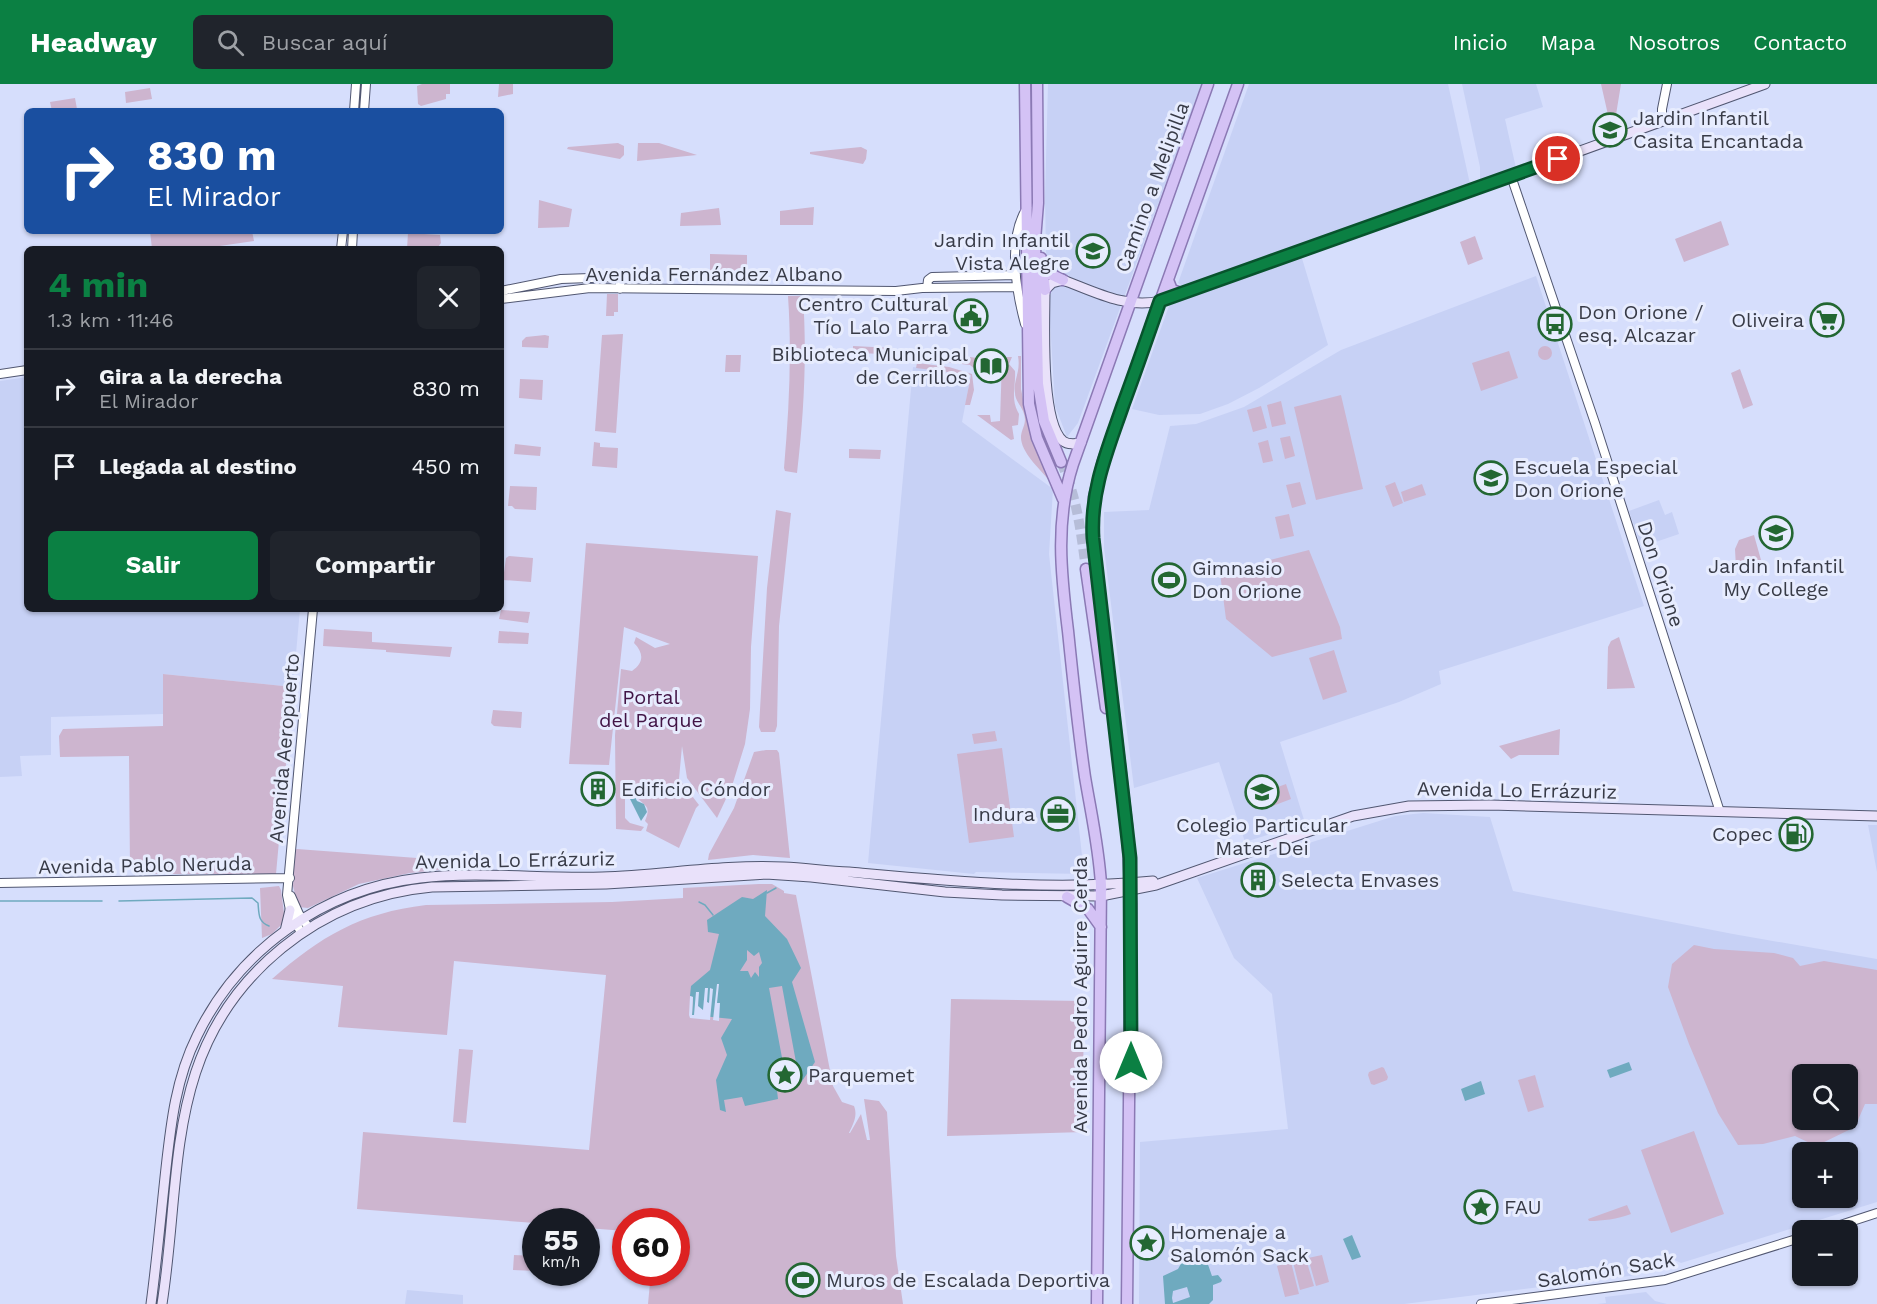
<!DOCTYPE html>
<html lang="es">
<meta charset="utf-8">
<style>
:root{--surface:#171b24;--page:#20242c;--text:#f1f3f6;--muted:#9ea1a6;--line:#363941;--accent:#0b8043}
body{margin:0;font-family:"Work Sans",sans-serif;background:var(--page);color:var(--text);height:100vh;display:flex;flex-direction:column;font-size:22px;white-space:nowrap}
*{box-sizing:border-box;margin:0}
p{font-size:20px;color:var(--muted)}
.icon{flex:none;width:33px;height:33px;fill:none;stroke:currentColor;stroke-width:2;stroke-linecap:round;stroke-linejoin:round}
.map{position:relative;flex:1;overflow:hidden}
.sheet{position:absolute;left:24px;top:162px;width:480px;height:366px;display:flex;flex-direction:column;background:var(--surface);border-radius:9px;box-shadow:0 2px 4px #0004}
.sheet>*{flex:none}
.banner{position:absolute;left:24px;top:24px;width:480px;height:126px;border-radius:9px;box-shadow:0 2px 4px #0004;background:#1a4fa0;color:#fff;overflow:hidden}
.fabs{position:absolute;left:1792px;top:980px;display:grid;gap:12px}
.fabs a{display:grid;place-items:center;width:66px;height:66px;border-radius:9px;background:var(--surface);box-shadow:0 2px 4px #0004;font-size:30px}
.speed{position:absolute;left:522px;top:1124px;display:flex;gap:12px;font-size:30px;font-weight:700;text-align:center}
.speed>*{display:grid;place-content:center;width:78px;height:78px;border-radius:50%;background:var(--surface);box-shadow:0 2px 4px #0004;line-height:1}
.speed small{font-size:15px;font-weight:400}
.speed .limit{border:9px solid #d22;background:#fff;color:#111}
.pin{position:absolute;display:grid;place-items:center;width:51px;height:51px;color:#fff;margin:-26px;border:3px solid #fff;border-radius:50%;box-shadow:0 2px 6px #0007}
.me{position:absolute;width:66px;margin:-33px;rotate:0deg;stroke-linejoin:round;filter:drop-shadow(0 0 4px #0008)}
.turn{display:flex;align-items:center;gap:21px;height:126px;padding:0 24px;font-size:27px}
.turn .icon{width:78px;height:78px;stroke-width:2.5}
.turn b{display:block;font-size:42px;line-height:51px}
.round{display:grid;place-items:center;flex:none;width:63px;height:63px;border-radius:9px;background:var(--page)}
.overview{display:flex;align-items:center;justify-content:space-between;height:102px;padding:0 24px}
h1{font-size:36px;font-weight:700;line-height:45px;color:var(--accent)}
.primary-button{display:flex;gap:12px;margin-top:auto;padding:12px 24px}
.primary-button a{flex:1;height:69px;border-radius:9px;background:var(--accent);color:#fff;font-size:24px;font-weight:700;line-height:69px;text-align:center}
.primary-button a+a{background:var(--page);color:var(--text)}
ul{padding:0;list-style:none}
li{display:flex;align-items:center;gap:18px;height:78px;padding:0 24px;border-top:2px solid var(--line)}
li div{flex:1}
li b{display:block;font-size:22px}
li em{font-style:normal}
header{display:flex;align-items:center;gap:36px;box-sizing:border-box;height:84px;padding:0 30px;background:var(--accent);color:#fff}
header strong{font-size:28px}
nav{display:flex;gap:33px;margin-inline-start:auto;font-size:21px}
.search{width:420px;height:54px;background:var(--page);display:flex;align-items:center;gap:15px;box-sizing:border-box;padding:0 21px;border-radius:9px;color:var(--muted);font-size:22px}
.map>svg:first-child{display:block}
</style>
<header>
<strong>Headway</strong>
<div class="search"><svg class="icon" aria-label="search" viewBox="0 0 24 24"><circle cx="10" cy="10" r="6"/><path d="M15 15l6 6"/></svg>Buscar aquí</div>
<nav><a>Inicio</a><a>Mapa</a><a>Nosotros</a><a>Contacto</a></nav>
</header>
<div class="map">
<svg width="1877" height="1220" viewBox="0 0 1877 1220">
<rect width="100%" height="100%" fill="#d6defc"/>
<!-- built -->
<path fill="#c7d1f5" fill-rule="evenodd" d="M1048,0H1202L1078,339L1067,353L1055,322L1046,168L1045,113Z
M1249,0H1448L1470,100L1188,206L1178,199Z
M1462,0H1536L1543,23L1505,35L1516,84L1480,97V83Z
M1301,171L1328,261L1259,304L1228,320L1200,330L1159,331L1132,325L1170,219Z
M1536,192L1644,522L1439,587L1441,600L1399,618L1280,658L1305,739L1245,758L1219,678L1134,704L1104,464V428L1149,426L1170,342L1196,340L1244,323L1341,266Z
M913,283L971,291L962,338L1053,405L1049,470L1084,790L976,788L974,790L868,779Z
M27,293V525H300L293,603L163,590V630L51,633V671L20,672L22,692L0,693V297Z
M1659,416L1665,431L1672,428L1679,450L1641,463L1629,427Z
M1423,729L1490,733L1513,807L1733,850L1877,875V1118L1681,1179L1666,1172H1656L1648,1174L1642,1180L1637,1191L1404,1220H1139L1140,1058L1288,1045L1272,910L1234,874L1197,794L1395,732ZM1803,990H1848V1035H1803ZM1803,1068H1848V1113H1803Z
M1868,741H1877V788Z
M407,1206L463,1211V1220H405Z
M1646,1208L1655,1217L1667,1220H1597L1606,1219L1605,1213Z"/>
<!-- green -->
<path fill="#cdb5cf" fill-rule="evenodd" d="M422,0H450V10H446V15L421,22L418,20L417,2Z
M499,0H513V10L498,13Z
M1601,0H1621L1614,43L1611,44Z
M150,4L152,15L126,19L125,8Z
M75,14L77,25L52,27L50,18Z
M618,59L624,62V71L620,75L567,65L568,63Z
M638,59H659L697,71L637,77Z
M861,63L867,66L866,75L863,80L810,70V68Z
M539,116L572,125L569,143L538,144Z
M814,123L813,141H780V127Z
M719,124L721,141L680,142L681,129Z
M1721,137L1729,161L1684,178L1675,155Z
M150,147H252L254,157L199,165H152Z
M408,149L440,151L441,159L438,163L407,165Z
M1475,152L1483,175L1468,181L1460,158Z
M710,170L747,171V188L710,187Z
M607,210H618V228H614V232H606Z
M788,212H803C807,271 804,330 797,389L785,387L784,384C789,326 792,270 788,212Z
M623,250L616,349L595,347L602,251Z
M545,251L549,252L548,264L522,263V257L526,253Z
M853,262L893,264V274L884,273L882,270L859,269V272L853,271Z
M1538 269a7 7 0 1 1 14 0a7 7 0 1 1-14 0Z
M1509,267L1518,294L1481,307L1472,279Z
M726,271H741L740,288H725Z
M1018,272H1021V305L1025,325L1050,395H1048C1039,384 1020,367 1021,352C1022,344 1027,339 1024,330C1022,322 1015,317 1015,309C1013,296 1021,288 1018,272Z
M944,273L963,275V277H970V273L977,274V287L970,281L944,278Z
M1005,273H1012L1009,280L1015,287C1016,303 1010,315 1019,330L1018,341L1012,342L1014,355L1011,356L977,331H990L991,338L1000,337L1002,275Z
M917,279L949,283L972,290L974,306L970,321H965L971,291L916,284Z
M1740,285L1753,321L1743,325L1731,289Z
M520,295L543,296L542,316L519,314Z
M1341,311L1363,405L1316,416L1294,323Z
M1281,317L1286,340L1272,343L1267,321Z
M1261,322L1267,344L1253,348L1247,326Z
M1290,352L1295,372L1285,375L1280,354Z
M1268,356L1273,377L1263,379L1258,359Z
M594,358L600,359V363L618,364L617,384L592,382Z
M515,360L541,363L540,372L514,370Z
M849,365L881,366L880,375L849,374Z
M1300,398L1306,420L1292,424L1286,401Z
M1395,398L1403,419L1393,423L1385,402Z
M1422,400L1426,411L1404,418L1401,408Z
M510,402L537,403L536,426L515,425L512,422H508Z
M776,426L791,429L779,542L777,642L775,648H761L759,643L767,504Z
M1289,430L1294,452L1280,455L1275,433Z
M1754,451L1761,476L1736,484L1735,465L1739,456Z
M586,459L758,472L751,563L750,625L745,660L732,702L717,734L687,694L682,662L679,695L699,721L696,724L679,764L646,747L648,740L645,737C652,720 644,723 635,711L625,712V734L630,739L644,743L641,747L616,745L615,651L621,585L632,587C644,579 644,569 634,559L636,553L655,564L670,560L624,543L609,681L569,680Z
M1309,466L1340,543L1342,555L1272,573L1226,535L1220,489Z
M509,472L533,474L531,498L503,496L506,474Z
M501,526L530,528L528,539L499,535Z
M324,545L372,548V558L452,563L450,573L386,568V566L323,562Z
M499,547L529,549L528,560L498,559Z
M1619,553L1635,604L1607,605L1608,563L1611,557Z
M1334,566L1347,608L1323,616L1309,574Z
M163,590L293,603L276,790H133V786L130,785L129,672L60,673L59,652L63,645L163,642Z
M493,626L522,628L521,644L494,642L491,639Z
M1560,645L1559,671H1519L1511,675L1499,662Z
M995,647L997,657L974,660L972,650Z
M1002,664L1014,753L969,759L957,670Z
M766,666H777L779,669L790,774L753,771L708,776L709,770L734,724L754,668Z
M1286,700L1291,715L1270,723L1264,708Z
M297,765L457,777L459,779V784L410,789L359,800L308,824L298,823L293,802L295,766Z
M759,800H772L784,807V809L796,811L833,1002L842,1018L854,1022C858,1032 853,1040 849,1049H850L861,1030L867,1056H870L864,1015L879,1017L887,1028L896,1172L903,1220H648L651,1188H676V1137H626L625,1147L587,1144L586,1137H536L535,1139L357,1125L363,1048L589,1066L606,891L454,877L447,951L338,943L343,902L272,895C321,852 360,829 426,821L612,818L683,814V804Z
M279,802L281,806L285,837L272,850L262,854L260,804Z
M1694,861L1714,865L1774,869L1793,874L1800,882L1824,877L1877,886V1020H1865L1855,1043L1816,1062L1795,1052L1763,1060L1738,1061L1718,1029L1689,960L1668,903L1672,880ZM1803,990H1848V1035H1803Z
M951,915L1083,917L1084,1048L947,1052Z
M459,965L473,966L466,1039L453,1038Z
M1382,983L1384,984L1388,993L1387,996L1374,1001L1371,1000L1368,991L1369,988Z
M1535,991L1544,1023L1528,1028L1518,996Z
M1694,1047L1724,1130L1671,1149L1641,1066Z
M1627,1121L1631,1130C1617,1135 1603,1137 1589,1137L1588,1135Z
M514,1171L535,1172V1187L513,1186Z
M1322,1171L1329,1198L1316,1202L1308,1174Z
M1306,1175L1314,1202L1300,1206L1293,1178Z
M1291,1178L1299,1210L1285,1213L1277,1182Z"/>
<!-- water -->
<path fill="#6faabf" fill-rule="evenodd" d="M629,713H635L637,717L644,720L647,728L641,737Z
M767,806L765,832L787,855L801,884L792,898L815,978L800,1000L782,902L769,904L783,979L776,998L778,1015L745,1022L742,1013L724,1016L726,1028L720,1026L716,996L727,971L721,954L732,935L692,931L693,913L690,912L691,902L710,886L719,850L708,848L707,836L742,813L753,815ZM747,866L754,872L759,868L762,879L759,883V893L755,888L751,894L748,887H740L747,876Z
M1629,978L1632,986L1610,994L1607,986Z
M1481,997L1485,1010L1465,1017L1461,1005Z
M1352,1151L1361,1173L1352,1176L1343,1155Z
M1205,1172L1212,1192L1218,1191L1222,1196L1221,1198L1213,1201V1216L1209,1220H1165L1163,1192L1178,1185L1183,1176ZM1187,1203L1190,1213L1173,1219L1172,1214L1173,1207Z"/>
<!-- pier -->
<path fill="#d6defc" d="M717,900H719L717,919H720L719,937L713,936Z
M705,904H708L707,918L709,919L710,904L713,905L710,936L690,934L689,931L690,912L693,913L692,931H694L696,908H699L698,922L703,926Z"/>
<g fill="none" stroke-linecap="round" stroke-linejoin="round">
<!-- stream -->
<path stroke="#6faabf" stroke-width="1.5" d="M767,809L776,804
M0,817H102
M119,817L252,814L258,819C259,830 258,838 269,842
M699,818L705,821L713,831"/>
<!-- primary-tunnel -->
<path stroke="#b6bdd8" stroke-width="10" stroke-dasharray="10 5" stroke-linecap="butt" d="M1061,378C1077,413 1081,448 1086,485"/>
<!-- tertiary casing -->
<g stroke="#515771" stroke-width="10">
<path id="tertiary" d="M354,27L356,0
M364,27L366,0
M1662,37V25L1667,0
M1511,92L1595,339L1720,728
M341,165L343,147
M352,165L353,147
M927,204L928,196L932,193L1016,191
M501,207L561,195L620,193V205
M501,215L590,204L896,207L922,204L1016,203
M1025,240C1016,207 1007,154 1027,124
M0,290L27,286
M0,799L290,794
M291,812L299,830L309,844
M301,849L290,826L287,811L313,525
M1825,1146L1877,1129
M1481,1220L1665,1196L1803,1153"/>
</g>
<!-- secondary casing -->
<g stroke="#515771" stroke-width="11">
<path id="secondary" d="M1081,359C1075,360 1068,361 1063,357C1040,337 1045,236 1045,206L1052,199L1063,196C1095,208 1126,225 1160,217L1304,167L1765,0
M285,847L290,826
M151,1220C157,1175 161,1130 166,1084C171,1039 176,994 197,952C239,865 324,805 420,794C480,787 542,795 602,793C663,791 723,780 784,783C805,784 827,787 849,788C950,797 1052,807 1153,797
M162,1220C183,1085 163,961 282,864C325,829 376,808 432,803L606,800L766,790L811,793L945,808L1002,811L1101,812L1156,801L1353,732L1409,722L1490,721L1877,732"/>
</g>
<!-- primary casing -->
<g stroke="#8b79b4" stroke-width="13">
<path id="primary" d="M1025,0L1029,320L1037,354L1063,415
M1037,0L1038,119L1035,156L1038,300L1044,337L1061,378
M1041,174L1045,206
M1043,183L1048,189L1063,196
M1168,196L1172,206L1181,209
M1086,485L1106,624
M1067,813L1088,825L1101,843
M1097,1220L1101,801C1099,764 1091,729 1085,693C1078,645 1073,596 1068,547C1061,490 1055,436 1073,380L1208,0
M1127,1220L1131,820L1127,742L1093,454L1094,413L1103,377L1238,0"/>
</g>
<!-- tertiary -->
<use href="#tertiary" stroke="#fff" stroke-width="8"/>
<!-- secondary -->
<use href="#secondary" stroke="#e9e1fa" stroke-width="9"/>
<!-- primary -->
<use href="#primary" stroke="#d4c2f5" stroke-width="10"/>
</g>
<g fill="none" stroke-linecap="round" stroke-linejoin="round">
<!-- route casing -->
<g stroke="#07532c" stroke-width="15">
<path id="route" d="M1131,978L1130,774L1093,454C1090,406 1108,365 1123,321C1136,286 1148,251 1160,217L1558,75"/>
</g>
<!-- route -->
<use href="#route" stroke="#0b8043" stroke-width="10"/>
</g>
<!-- icons -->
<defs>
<g id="school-ring" transform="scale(1.725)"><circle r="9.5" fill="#e7ecfe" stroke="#236732" stroke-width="1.5"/><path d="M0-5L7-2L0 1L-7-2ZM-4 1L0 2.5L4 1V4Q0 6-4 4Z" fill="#236732"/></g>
<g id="civic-ring" transform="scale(1.725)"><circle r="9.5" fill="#e7ecfe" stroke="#236732" stroke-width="1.5"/><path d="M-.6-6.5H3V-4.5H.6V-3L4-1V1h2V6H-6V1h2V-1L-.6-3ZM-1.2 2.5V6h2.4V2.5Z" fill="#236732"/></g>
<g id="supermarket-ring" transform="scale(1.725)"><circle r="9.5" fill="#e7ecfe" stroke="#236732" stroke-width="1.5"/><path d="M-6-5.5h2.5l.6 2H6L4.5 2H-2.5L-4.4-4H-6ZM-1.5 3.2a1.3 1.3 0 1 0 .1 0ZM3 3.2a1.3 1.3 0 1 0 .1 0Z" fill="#236732"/></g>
<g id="bus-ring" transform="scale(1.725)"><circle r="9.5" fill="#e7ecfe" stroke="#236732" stroke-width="1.5"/><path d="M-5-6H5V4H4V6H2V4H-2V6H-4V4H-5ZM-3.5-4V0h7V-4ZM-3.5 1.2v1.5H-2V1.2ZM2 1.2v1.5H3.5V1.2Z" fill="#236732"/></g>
<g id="library-ring" transform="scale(1.725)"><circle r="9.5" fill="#e7ecfe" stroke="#236732" stroke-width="1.5"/><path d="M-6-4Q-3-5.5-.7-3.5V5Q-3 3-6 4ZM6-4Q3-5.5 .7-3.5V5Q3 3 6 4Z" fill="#236732"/></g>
<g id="stadium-ring" transform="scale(1.725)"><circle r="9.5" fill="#e7ecfe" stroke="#236732" stroke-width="1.5"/><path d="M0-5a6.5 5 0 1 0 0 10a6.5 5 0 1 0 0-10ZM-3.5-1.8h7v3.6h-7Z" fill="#236732"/></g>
<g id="building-ring" transform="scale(1.725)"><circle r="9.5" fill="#e7ecfe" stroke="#236732" stroke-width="1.5"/><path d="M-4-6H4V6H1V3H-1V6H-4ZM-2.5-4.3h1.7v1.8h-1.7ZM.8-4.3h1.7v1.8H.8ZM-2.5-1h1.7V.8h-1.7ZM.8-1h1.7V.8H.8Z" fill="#236732"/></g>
<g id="office-ring" transform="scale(1.725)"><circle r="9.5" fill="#e7ecfe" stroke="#236732" stroke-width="1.5"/><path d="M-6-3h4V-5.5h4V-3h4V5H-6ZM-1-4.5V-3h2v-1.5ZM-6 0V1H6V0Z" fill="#236732"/></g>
<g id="fuel-ring" transform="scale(1.725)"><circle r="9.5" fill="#e7ecfe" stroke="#236732" stroke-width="1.5"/><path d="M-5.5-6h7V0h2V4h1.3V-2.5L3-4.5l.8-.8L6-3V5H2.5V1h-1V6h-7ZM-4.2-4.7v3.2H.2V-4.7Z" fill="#236732"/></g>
<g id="sight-ring" transform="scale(1.725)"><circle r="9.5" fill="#e7ecfe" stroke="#236732" stroke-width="1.5"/><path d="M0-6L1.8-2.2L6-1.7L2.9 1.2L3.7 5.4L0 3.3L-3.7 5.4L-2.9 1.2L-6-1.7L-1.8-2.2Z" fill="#236732"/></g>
</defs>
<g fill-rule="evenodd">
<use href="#school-ring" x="1610" y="46"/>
<use href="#school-ring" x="1093" y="167"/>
<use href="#civic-ring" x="971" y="232"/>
<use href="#supermarket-ring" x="1827" y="236"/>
<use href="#bus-ring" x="1555" y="240"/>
<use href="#library-ring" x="991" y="282"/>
<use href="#school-ring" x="1491" y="394"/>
<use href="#school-ring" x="1776" y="449"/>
<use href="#stadium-ring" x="1169" y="496"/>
<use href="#building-ring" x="598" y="705"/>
<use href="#school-ring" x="1262" y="708"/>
<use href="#office-ring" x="1058" y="730"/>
<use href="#fuel-ring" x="1796" y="750"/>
<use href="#building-ring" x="1258" y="796"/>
<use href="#sight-ring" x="785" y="991"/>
<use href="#sight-ring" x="1481" y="1123"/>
<use href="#sight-ring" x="1147" y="1159"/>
<use href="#stadium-ring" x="803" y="1196"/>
</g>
<g text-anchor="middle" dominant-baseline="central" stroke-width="6" stroke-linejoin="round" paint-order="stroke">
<!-- poi labels -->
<g font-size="20" fill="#383b47" stroke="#e7ecfe" text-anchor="start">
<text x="1633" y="34">Jardin Infantil<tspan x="1633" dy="23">Casita Encantada</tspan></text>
<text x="1070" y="156" text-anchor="end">Jardin Infantil<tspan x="1070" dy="23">Vista Alegre</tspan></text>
<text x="948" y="220" text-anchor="end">Centro Cultural<tspan x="948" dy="23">Tío Lalo Parra</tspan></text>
<text x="1578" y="228">Don Orione /<tspan x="1578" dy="23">esq. Alcazar</tspan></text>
<text x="1804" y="236" text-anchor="end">Oliveira</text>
<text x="968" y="270" text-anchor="end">Biblioteca Municipal<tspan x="968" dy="23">de Cerrillos</tspan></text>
<text x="1514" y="383">Escuela Especial<tspan x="1514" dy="23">Don Orione</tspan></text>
<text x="1776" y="482" text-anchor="middle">Jardin Infantil<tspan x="1776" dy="23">My College</tspan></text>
<text x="1192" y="484">Gimnasio<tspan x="1192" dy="23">Don Orione</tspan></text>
<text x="621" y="705">Edificio Cóndor</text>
<text x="1035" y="730" text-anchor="end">Indura</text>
<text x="1262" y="741" text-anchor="middle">Colegio Particular<tspan x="1262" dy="23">Mater Dei</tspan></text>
<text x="1773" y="750" text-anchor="end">Copec</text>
<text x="1281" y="796">Selecta Envases</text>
<text x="808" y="991">Parquemet</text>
<text x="1504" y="1123">FAU</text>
<text x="1170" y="1148">Homenaje a<tspan x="1170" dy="23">Salomón Sack</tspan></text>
<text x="826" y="1196">Muros de Escalada Deportiva</text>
</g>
<!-- street labels -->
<g font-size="20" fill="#383b47" stroke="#e7ecfe">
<text transform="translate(1152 103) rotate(-70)">Camino a Melipilla</text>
<text x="714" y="190">Avenida Fernández Albano</text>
<text transform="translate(1661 490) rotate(72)">Don Orione</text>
<text transform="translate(284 664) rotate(-85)">Avenida Aeropuerto</text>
<text transform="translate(1517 706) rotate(1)">Avenida Lo Errázuriz</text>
<text transform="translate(515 776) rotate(-1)">Avenida Lo Errázuriz</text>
<text transform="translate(145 781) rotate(-1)">Avenida Pablo Neruda</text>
<text transform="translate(1080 911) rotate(-90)">Avenida Pedro Aguirre Cerda</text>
<text transform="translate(1606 1186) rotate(-9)">Salomón Sack</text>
</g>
<!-- park labels -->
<g font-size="20" fill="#411445" stroke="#e7ecfe">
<text x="651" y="613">Portal<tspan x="651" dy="23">del Parque</tspan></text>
</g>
</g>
</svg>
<div class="fabs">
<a><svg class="icon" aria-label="search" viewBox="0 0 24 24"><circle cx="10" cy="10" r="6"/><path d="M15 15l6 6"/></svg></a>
<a>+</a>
<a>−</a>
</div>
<div class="speed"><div>55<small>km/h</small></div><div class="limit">60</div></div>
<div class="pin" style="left:1558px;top:75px;background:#d93025"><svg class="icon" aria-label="arrive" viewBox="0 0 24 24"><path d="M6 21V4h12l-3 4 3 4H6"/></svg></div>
<svg class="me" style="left:1131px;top:978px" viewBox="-20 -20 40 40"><circle r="19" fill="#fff"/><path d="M0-13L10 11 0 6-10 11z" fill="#0b8043"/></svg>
<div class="banner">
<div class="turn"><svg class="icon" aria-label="right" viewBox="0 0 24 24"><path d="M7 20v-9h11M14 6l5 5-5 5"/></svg><div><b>830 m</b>El Mirador</div></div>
</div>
<section class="sheet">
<div class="overview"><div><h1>4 min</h1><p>1.3 km · 11:46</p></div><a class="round"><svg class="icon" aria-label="close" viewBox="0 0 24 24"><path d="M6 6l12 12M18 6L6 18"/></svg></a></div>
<ul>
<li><svg class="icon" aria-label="right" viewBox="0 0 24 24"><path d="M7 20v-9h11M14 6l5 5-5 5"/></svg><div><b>Gira a la derecha</b><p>El Mirador</p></div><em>830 m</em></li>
<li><svg class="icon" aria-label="arrive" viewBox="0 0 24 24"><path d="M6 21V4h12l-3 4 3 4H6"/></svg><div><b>Llegada al destino</b></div><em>450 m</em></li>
</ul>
<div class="primary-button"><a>Salir</a><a>Compartir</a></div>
</section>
</div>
